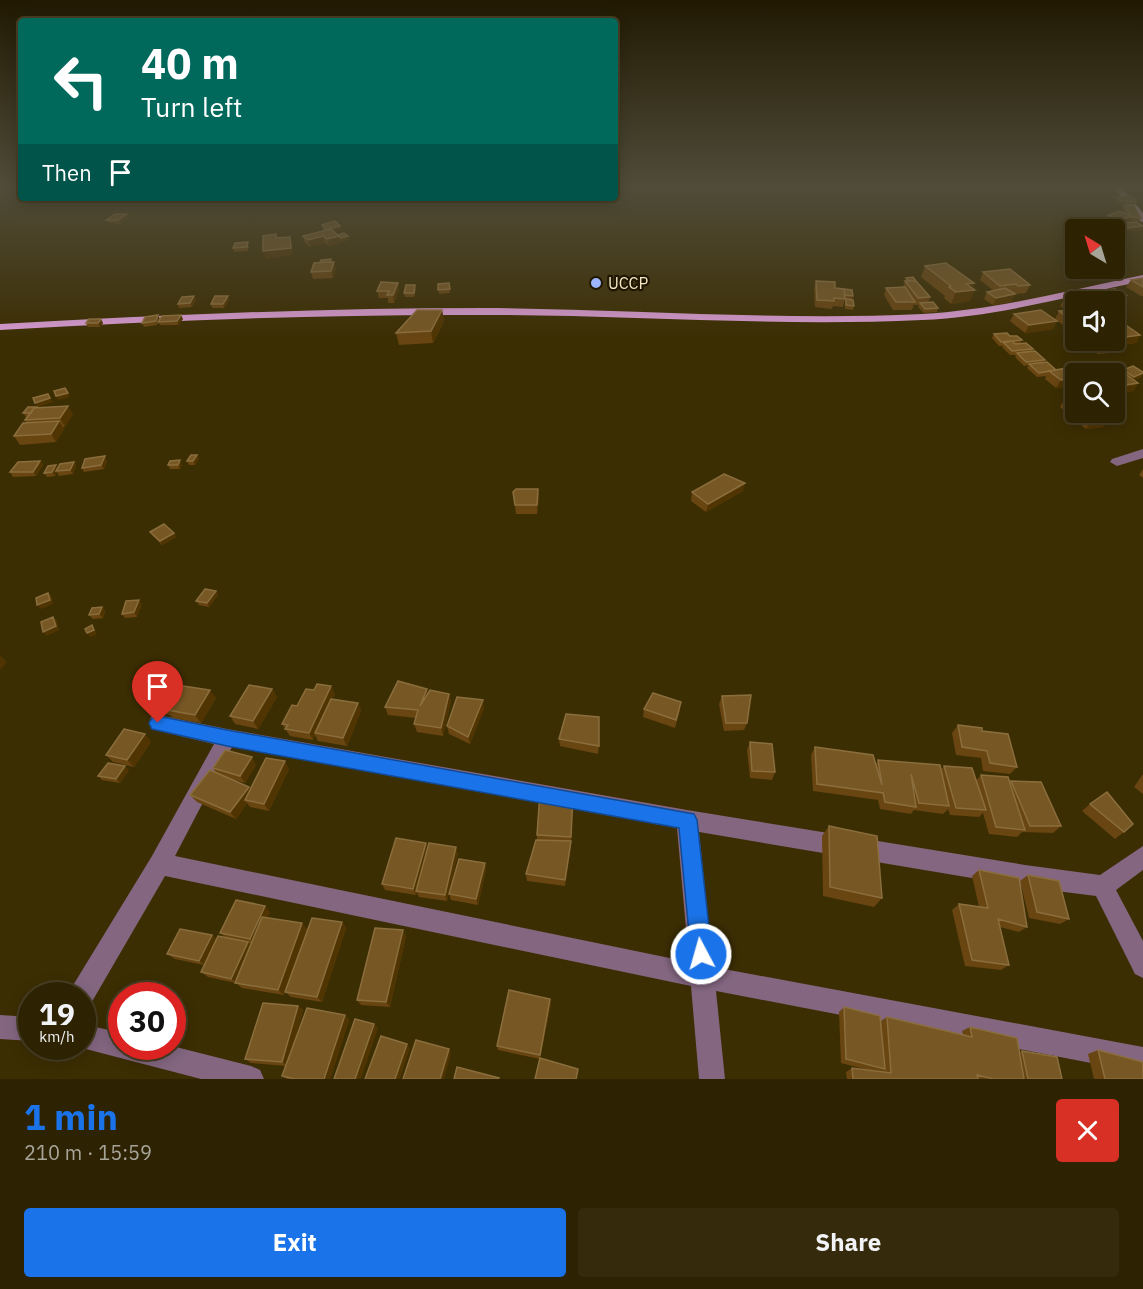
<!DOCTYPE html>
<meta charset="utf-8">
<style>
:root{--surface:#2d2202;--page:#352a0c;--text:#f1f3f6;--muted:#a7a499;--line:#483f24;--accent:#1a73e8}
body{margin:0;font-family:"IBM Plex Sans",sans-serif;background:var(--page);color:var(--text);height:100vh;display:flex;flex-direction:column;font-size:22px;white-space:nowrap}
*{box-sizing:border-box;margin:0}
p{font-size:20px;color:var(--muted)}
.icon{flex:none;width:33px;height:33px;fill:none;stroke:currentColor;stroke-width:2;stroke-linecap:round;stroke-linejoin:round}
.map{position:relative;height:1079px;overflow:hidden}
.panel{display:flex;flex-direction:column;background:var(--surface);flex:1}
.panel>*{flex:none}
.hud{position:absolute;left:18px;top:18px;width:600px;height:183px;border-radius:6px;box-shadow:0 3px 15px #0003,0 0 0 2px var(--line);background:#00695c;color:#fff;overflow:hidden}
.needle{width:39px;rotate:322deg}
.buttons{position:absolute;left:1065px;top:219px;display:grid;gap:12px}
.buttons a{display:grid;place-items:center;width:60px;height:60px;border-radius:6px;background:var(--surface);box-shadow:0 3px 15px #0003,0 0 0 2px var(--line);font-size:30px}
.speed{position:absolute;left:18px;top:982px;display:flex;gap:12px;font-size:30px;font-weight:700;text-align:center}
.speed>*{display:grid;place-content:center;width:78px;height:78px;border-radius:50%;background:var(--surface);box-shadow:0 3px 15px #0003,0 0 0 2px var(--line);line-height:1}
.speed small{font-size:15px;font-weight:400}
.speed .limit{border:9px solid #d22;background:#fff;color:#111}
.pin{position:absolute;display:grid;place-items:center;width:51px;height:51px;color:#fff;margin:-62px -26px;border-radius:50% 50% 50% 0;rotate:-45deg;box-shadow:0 0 6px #0007}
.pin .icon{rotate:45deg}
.me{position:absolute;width:66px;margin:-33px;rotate:354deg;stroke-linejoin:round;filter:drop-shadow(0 0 4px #0008)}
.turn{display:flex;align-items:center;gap:21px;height:126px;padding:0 24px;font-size:27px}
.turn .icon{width:78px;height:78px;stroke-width:2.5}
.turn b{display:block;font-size:42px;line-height:51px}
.then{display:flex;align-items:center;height:57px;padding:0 24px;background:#0003;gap:12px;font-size:22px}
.round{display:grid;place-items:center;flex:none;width:63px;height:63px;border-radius:6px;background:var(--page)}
.headline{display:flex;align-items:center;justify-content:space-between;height:102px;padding:0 24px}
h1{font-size:36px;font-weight:700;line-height:45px;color:var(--accent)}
.cta{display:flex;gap:12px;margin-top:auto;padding:12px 24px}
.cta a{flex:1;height:69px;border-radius:6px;background:var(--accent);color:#fff;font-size:24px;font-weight:700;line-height:69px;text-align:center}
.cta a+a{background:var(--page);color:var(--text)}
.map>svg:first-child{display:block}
</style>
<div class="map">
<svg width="1143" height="1079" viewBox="0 0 1143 1079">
<rect width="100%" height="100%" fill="#3c2e03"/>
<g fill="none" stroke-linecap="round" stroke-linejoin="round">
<!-- minor -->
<path fill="#846681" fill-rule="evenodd" d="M1143,449V458L1117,466L1110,462L1112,459Z
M158,715L227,729L687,810L1025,865L1100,875L1143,846V870L1116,890L1143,941V978L1135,974L1096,896L1025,887L699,832L713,967L1143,1047V1073L716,991L725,1079H699L691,986L165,876L90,1005L82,1007V996H69L72,987L152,856L214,744L151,729L149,723L151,717ZM232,747L677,828L689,962L175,856Z
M0,1015L32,1017V1041L0,1039Z
M82,1024L122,1033V1047L172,1046L251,1066L260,1070L264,1079H201L82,1048L79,1047H82Z"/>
<!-- major -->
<path fill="#d79ad1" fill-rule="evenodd" d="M1114,188H1122L1143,213V222L1140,221Z
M1143,275V281C1070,296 996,317 922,320C776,327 630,315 484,315C322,314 161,321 0,330V324C161,315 322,308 484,308C630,309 776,321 922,314C996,310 1070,290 1143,275Z"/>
</g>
<!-- wall -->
<path fill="#684511" d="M1117,197L1136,202L1134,205L1120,204L1115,200Z
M1124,206L1141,218L1139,222L1130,220L1128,223L1142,230L1126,231L1118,226L1116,227L1104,222L1108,215L1125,213L1122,209Z
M128,218L120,224L108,223L106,220Z
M322,225L341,230L334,231L338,235L349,240L342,242L340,240L341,243L329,246L325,243L310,247L305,243L303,236L324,230L323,229Z
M249,246L248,251L234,252L233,248Z
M331,259L336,269L333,278L313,279L311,272L320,262Z
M925,266L974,283L972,288L970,301L951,304L944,298L945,296L921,277Z
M983,272L1030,285L1026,293L1015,294L1011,292L1015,294L1011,302L993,305L984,299L987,292L993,290L980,280Z
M906,278L921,286L930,297L928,303L938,308L937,312L924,313L918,307L919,305H915L914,304L912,310H893L884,295L886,288L903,287Z
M1143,278V296H1141L1126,287L1131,280Z
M816,281L853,296L852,300L854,306L853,310L845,309V299L843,307L833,306L832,309L815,307L814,288Z
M449,283L450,293L439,294L438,284Z
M416,289L414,297H405L404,293Z
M399,290L394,303H388V298H379L377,291Z
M1096,291L1122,303L1114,304V302H1095L1092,299Z
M194,296L196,300L192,307L179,308L178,304Z
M1064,299L1076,302V326L1066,327L1055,319L1059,311L1066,310L1060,306Z
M229,300L224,308H212L211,304Z
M442,310L444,321L433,343L399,345L396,333Z
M1014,314L1057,321L1053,329L1025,333L1010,321Z
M158,315L160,319H183L178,325H160L159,323L157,325L144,327L142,323Z
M86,323H103L100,327H88Z
M1114,324L1140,335L1136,343L1125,344L1120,352L1098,354L1081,341L1114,340Z
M994,334L1010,336L1022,340L1020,343L1033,349L1032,351L1045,360L1043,362L1056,370L1076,375V382L1074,385L1056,388L1045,379L1046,376L1037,377L1027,368L1029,365L1024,366L1015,357L1016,355H1010L1002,347L1003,346H999L992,338Z
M1123,370L1141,377L1134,380L1138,383L1133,391L1114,394V374H1085L1122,372Z
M1076,397V412H1102L1109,418L1103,427L1086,429L1060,407L1065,399Z
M23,413L73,414L65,427H63L64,429L56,442L20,445L14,436L27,423L25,420L28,417H26Z
M197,455L199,459L195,465H189L187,461Z
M40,461L43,465L36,476L13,477L10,472Z
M107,461L104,469L84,472L82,468Z
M74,462L76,466L73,474L59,476L57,472L55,476L47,477L44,473Z
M168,465H182L180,469H170Z
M1143,469V478L1139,475Z
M538,489L539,498L537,514H516L513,492Z
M743,491L706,512L691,501L692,492Z
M150,532L174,533L176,537L162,545L153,536Z
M216,591L218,595L209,607L199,605L196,601Z
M142,604L137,617L125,618L122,614Z
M102,607L105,611L103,618L93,619L89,615Z
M272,689L277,697L258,729L235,724L230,716Z
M427,689L429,693L449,694L451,701L443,736L417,732L414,724L416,718L388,715L385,707Z
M335,694L332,699L358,703L361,711L347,746L318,741L315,735L313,740L290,736L282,724L297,706Z
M722,696L747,723L744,730L724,731L719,704Z
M164,697L216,698L201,723L173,718L170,715L158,713L155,710L166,700Z
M484,708L470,744L449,734L447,726Z
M644,709L680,710L675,728L643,717Z
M958,725L982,731L1017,767L1010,774L983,771L981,758L956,755L952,733Z
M145,734L151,742L134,767L113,762L106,755Z
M559,739L599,746L598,754L560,746Z
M750,742L775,772L772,780L750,778L747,750Z
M815,747L876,764L878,760L941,770L944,766L976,781L981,775L1010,782L1011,781L1061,826L1053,833L1022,832L1017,837L989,834L983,813L979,817L950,815L948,809L943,814L914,810L911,814L880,809L878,800L813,791L811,755Z
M256,765L245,783L231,779L251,789L289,769L269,811L250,807L247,803L236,819L197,802L190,795L216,773L213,768Z
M129,770L120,783L102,780L98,776Z
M1143,774V794L1134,787Z
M573,794L571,844L565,886L527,881L526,874L537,840V835Z
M1090,804L1124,832L1115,839L1082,811Z
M829,826L882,898L874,907L823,896L822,836Z
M426,843L428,847L458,853L447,901L419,897L417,893L416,895L385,890L382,884Z
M485,863L486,870L478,905L451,900L449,894Z
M979,870L1027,927L1019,932L1000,927L1009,965L1001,970L965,966L952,910L959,904L979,907L972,876Z
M1028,875L1069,919L1060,924L1029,918L1020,881Z
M270,912L267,918L307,929L284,995L242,988L236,983L208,977L201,972L204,965L175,959L167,954L225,937L220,933Z
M342,922L346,928L322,1002L291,997L285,992Z
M406,936L390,1007L361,1005L357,1000Z
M551,1004L540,1058L578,1069L576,1079H535L540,1059L498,1050L497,1046Z
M298,1006L303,1010L293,1046L345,1015L349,1020L330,1079H287L282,1076L286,1066L251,1063L245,1059Z
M844,1007L881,1021L887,1017L963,1035L962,1031L970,1027L1019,1052L1022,1051L1062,1079H847L846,1072L852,1068L868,1070L841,1063L839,1012Z
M1098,1050L1143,1079H1094L1088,1054Z"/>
<!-- shaded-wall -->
<path fill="#503503" d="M127,214L128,218L120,224L118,220Z
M1132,216L1128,223H1120L1118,226L1116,227L1120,220Z
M340,226L341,230L327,233L326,230Z
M1143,226L1142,230L1126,231L1128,228Z
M323,236L325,243L310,247L308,240Z
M339,236L341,243L329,246L327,239Z
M348,236L349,240L342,242L341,238Z
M290,237L292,244L293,255L266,259L263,251Z
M334,262L336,269L333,278L331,271Z
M398,283L399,290L394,303L393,295Z
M974,283L971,290H975L970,301L951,304L956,292L966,284Z
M1015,294L1011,302L993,305L996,298Z
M1126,295L1122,303L1114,304V302H1105L1107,298Z
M194,296L196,300L192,307L190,303Z
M228,296L229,300L224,308L223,304Z
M442,310L444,321L433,343L431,331Z
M158,315L160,319L158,322L159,323L157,325L156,321Z
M181,315L183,319L178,325L177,321Z
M101,319L103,323L100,327L98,323Z
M1076,319V326L1066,327L1070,320Z
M1057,321L1053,329L1025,333L1029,325Z
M1140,335L1136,343L1115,345L1119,338Z
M1143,373L1141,377L1131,381L1134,377Z
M1076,377V382L1074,385L1056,388L1061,380Z
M1138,383L1133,391L1114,394V387Z
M65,388L70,397L58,400L56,396Z
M50,398L53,402L38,407L35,403Z
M68,406L73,414L65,427L60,418Z
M1109,418L1103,427L1086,429L1091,421Z
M59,421L64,429L56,442L51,434Z
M197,455L199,459L195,465L193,461Z
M105,456L107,461L104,469L101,465Z
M180,460L182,465L180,469L178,465Z
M40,461L43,465L36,476L33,472Z
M74,462L76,466L73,474L70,470Z
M56,465L58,469L55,476L52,472Z
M745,483L743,491L706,512L708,504Z
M538,489L539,498L537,514V505Z
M174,533L176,537L162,545L160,541Z
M216,591L218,595L209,607L207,603Z
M48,593L52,597L53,604L41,609L37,605Z
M139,600L142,604L137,617L134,612Z
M102,607L105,611L103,618L99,614Z
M53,617L57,621L59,630L47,636L43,632Z
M92,625L97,634L91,637L87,633Z
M0,655L7,662L0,670Z
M331,686L335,694L316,734L315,733V735L313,740L309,733Z
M272,689L277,697L258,729L253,721Z
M427,689L430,697L420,706Z
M210,690L216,698L201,723L195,715Z
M449,694L451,701L443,736L441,728Z
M483,700L484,708L470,744L468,737Z
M358,703L361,711L347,746L343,738Z
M145,734L151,742L134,767L127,760Z
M252,757L256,765L245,783L240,776Z
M285,761L289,769L269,811L264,804Z
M125,766L129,770L120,783L116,779Z
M249,787L254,794L245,800L247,803L236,819L230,812Z
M571,841V848L565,886V880Z
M426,843L429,849L416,895L413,889Z
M456,847L458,853L447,901L445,895Z
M485,863L486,870L478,905L476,899Z
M265,906L270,912L256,945L250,939Z
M342,922L346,928L322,1002L317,997Z
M302,923L307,929L284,995L278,990Z
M403,930L406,936L390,1007L386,1002Z
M212,935L218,940L206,966L199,961Z
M248,942L254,947L238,984L231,979Z
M550,999L551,1004L540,1059V1055Z
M298,1006L303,1010L287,1066L282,1062Z
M345,1015L349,1020L330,1079H324Z
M374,1024L378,1028L361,1079H355Z
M407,1044L410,1048L400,1079H395Z
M449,1049L451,1053L444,1079H440Z"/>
<!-- building -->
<path fill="#775724" stroke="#8b6e3d" stroke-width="1.5" d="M1129,196L1136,199V202L1121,200L1117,197Z
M1124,206H1134L1141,218L1132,217Z
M1120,211L1132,216L1120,220L1108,215Z
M115,214H127L118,220H106Z
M335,221L340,226L326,230L322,225Z
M1136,222L1143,226L1128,228L1120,223Z
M331,229L339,236L327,239L323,236L308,240L303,236Z
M344,233L348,236L341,238L338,235Z
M276,234V238L290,237L291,248L263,251V236Z
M248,242L247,247L233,248L235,243Z
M331,259L330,262H320L321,260Z
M334,262L331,271L311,272L314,263Z
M946,263L974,283L966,284L975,290L956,292L949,287L951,286L925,266Z
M1010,269L1030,285L1018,286L1016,284L1000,286L983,272Z
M913,277L916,281H909L906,278Z
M1143,278V287L1131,280Z
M816,281L835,282V288L844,289L845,299L834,298V301L817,300Z
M905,281H916L930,297L918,298Z
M381,282L398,283L393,295H387L389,291H377Z
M449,283L450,289L438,290V284Z
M406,285H415L414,293H404Z
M905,287L915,302H896L886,288Z
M1005,288L1015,294L996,298L987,292Z
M844,289L852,290L853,296L845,295Z
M1115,289L1126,295L1107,298L1096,291Z
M1085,295L1094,302H1076V306L1064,299Z
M194,296L190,303L178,304L182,297Z
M215,296H228L223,304H211Z
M846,299L853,300L854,306L846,305Z
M933,302L938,308L925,309L920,303Z
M1075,309L1076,319L1070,320L1059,311Z
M417,310H442L431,331L396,333Z
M1041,310L1057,321L1029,325L1014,314Z
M158,315L156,321L142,323L145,317Z
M181,315L177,321L158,322L162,316Z
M89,319H101L98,323H86Z
M1123,323L1140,335L1119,338L1114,334V324Z
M1007,333L1010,336H1017L1022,340L1012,341L1015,344L1026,343L1033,349L1012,351L1004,343L1011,341L1001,342L994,334Z
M1115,336L1125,344L1102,346L1095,340H1114Z
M1035,351L1045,360L1026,362L1017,353Z
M1047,362L1056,370L1039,373L1029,364Z
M1133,366L1143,372V373L1134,377L1123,370Z
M1067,368L1076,375V377L1061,380L1049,371Z
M1117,368L1138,383L1114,387V374L1085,373Z
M65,388L68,393L56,396L54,391Z
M48,394L50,398L35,403L33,398Z
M1076,397V408L1065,399Z
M68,406L60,418L25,420L34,408Z
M28,407H38L34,408L31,413H23Z
M1081,412H1102L1109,418L1091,421Z
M59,421L51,434L14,436L23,423Z
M191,455H197L193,461H187Z
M105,456L101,465L82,468L85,459Z
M180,460L178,465H168L170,461Z
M40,461L33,472H10L18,462Z
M74,462L70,470L56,471L60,464Z
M56,465L52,472L44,473L48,466Z
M724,474L745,483L708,504L692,492Z
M516,489H538L537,505H515L513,492Z
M164,524L174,533L160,541L150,532Z
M205,589L216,591L207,603L196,601Z
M48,593L50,600L37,605L36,598Z
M139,600L134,612L122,614L126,601Z
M102,607L99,614L89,615L92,608Z
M53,617L56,626L43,632L41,622Z
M92,625L94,630L87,633L85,629Z
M398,681L427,689L420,706L430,690L449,694L441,728L414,724L418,710L385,707Z
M317,684L331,686L309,733L285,729L288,725L282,724L292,705L297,706L306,689L314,690Z
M249,685L272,689L253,721L230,716Z
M183,686L210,690L195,715L167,710Z
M170,689L180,690L174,700L164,697Z
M653,693L681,702L676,720L644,709Z
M751,695L747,723H726L722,696Z
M457,697L483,700L468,737L447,726Z
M331,699L358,703L343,738L315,733Z
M161,700L173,701L167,710L168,711L167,712L155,710Z
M566,714L599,717V746L559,739Z
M958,725L982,728V731L1008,734L1017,767L990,763L987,751L962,747Z
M124,729L145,734L127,760L106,755Z
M750,742L772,744L775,772L752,771Z
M815,747L873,755L882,785L878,760L940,765L949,806L919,803L911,774L916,807L885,802L883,793L817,784Z
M225,750L252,757L240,776L213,768Z
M266,758L285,761L264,804L245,800Z
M108,763L125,766L116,779L98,776Z
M944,766L972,768L986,810L956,808Z
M210,770L249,787L230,812L190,795Z
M981,775L1008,777L1025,830L996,827Z
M1011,781L1041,782L1061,826H1030Z
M1107,792L1133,824L1124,832L1090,804Z
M540,793L573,794L571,837L537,835Z
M829,826L877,836L882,898L830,887Z
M396,838L426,843L413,889L382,884Z
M536,840L571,841L565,880L526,874Z
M429,843L456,847L445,895L416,891Z
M459,859L485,863L476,899L449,894Z
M979,870L1019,878L1027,927L998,919L1009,965L972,960L959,904L988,908Z
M1028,875L1059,881L1069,919L1037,912Z
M236,900L265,906L250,939L220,933Z
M262,917L302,923L278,990L235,983Z
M312,918L342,922L317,997L285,992Z
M375,928L403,930L386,1002L357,1000Z
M180,929L212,935L199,961L167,954Z
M218,936L248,942L231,979L201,972Z
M509,990L550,999L540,1055L497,1046Z
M263,1003L298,1006L282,1062L245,1059Z
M844,1007L880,1016L885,1069L846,1059Z
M307,1008L345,1015L324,1079H295L282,1076Z
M887,1017L972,1037L970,1027L1017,1038L1024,1079H994L977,1075L978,1079H853L852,1068L891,1073Z
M355,1019L374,1024L355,1079H334Z
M381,1036L407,1044L395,1079H365Z
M416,1040L449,1049L440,1079H403Z
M1098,1050L1143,1062V1079H1105Z
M1022,1051L1057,1057L1062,1079H1028Z
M540,1058L578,1069L576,1079H535Z
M457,1067L499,1078L498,1079H454Z"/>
<!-- sky -->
<linearGradient id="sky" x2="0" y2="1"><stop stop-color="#211902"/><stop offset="0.55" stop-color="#504c39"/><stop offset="1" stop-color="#504c39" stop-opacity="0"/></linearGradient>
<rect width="1143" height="339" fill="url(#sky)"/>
<!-- route -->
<path fill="#1a73e8" stroke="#114b97" stroke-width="1.5" d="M158,716L227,730L694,814L697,820L712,954L709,962L701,965L694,962L691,954L679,828L227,746L152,729L149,723L152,718Z"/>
<!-- markers -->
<circle fill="#9cb4fd" stroke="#1f1701" stroke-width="2" cx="596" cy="283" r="6"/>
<g text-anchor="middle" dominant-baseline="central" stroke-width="4.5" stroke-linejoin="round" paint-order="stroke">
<!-- far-poi labels -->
<g font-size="16" fill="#f6e8c4" stroke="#1f1701" text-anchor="start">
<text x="608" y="283">UCCP</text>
</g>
</g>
</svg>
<div class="buttons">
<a><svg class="needle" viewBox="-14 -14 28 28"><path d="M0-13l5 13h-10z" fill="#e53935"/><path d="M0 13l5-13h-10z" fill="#a7a499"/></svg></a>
<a><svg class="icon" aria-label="sound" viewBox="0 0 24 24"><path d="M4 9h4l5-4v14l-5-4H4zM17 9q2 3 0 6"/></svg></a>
<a><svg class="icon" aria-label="search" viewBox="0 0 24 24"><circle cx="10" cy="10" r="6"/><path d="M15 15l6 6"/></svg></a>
</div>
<div class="speed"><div>19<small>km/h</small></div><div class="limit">30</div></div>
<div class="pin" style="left:158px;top:723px;background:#d93025"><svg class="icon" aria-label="arrive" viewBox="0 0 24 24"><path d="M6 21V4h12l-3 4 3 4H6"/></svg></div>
<svg class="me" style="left:701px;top:954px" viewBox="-20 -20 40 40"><circle r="17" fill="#1a73e8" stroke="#fff" stroke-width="3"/><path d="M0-11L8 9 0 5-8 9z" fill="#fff"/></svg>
<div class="hud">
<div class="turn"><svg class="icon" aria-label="left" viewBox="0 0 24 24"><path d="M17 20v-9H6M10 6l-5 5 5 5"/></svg><div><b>40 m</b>Turn left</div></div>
<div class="then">Then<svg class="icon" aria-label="arrive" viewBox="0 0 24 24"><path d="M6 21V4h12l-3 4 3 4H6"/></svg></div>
</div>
</div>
<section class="panel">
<div class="headline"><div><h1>1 min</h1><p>210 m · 15:59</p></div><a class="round" style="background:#d93025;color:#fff"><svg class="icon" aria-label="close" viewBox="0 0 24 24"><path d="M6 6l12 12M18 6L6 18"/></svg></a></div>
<div class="cta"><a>Exit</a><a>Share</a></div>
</section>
